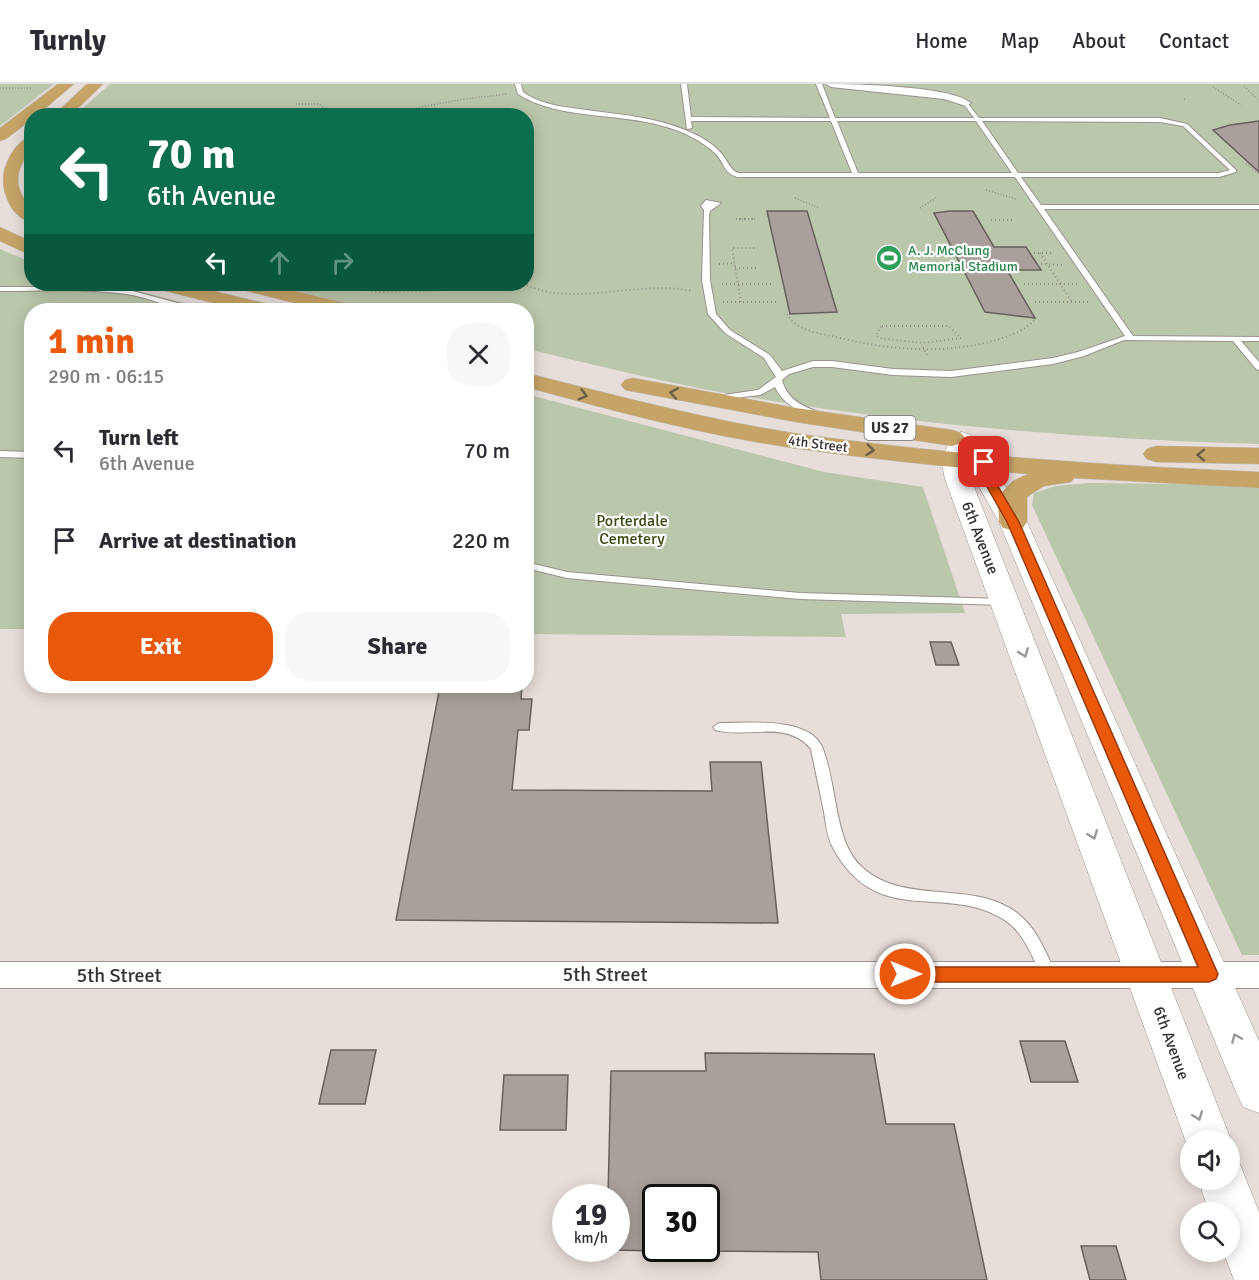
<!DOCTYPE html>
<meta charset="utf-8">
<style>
:root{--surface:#fff;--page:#f7f7f7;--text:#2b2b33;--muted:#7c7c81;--line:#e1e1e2;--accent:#ea580c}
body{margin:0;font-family:Signika,sans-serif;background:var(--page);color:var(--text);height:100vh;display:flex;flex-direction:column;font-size:22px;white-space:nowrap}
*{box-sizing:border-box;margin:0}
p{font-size:20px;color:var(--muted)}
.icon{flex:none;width:33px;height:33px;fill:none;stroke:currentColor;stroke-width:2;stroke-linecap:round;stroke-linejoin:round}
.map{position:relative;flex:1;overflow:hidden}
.panel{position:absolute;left:24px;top:219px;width:510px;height:390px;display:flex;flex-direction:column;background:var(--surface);border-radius:24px;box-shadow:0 3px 15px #0003}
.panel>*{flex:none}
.banner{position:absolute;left:24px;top:24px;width:510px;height:183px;border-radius:24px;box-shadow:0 3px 15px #0003;background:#0b6e4f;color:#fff;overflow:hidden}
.tools{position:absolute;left:1180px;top:1046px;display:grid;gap:12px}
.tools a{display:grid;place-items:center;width:60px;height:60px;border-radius:50%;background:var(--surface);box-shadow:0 3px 15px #0003;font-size:30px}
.speed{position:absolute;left:552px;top:1100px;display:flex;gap:12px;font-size:30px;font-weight:700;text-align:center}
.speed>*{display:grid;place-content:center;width:78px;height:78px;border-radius:50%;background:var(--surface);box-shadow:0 3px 15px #0003;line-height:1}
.speed small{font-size:15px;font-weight:400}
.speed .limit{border:3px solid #111;border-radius:9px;background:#fff;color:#111}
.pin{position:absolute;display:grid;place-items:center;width:51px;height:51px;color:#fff;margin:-26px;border-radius:12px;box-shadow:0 3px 9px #0006}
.me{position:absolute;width:66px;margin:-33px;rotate:90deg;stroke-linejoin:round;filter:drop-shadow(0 0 4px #0008)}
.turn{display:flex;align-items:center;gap:21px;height:126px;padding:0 24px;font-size:27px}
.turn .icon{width:78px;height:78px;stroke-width:2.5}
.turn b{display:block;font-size:42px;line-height:51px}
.lanes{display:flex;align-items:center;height:57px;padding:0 24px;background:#0003;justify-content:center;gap:30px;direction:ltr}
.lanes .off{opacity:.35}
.round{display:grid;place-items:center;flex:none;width:63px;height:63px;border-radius:24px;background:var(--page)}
.headline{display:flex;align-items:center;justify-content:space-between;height:102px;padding:0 24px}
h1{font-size:36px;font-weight:700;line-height:45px;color:var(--accent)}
.cta{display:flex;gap:12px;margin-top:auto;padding:12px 24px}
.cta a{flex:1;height:69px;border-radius:24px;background:var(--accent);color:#fff;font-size:24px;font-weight:700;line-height:69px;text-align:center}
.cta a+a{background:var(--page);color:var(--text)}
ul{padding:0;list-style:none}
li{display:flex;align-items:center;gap:18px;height:90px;padding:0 24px}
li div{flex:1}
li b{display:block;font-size:22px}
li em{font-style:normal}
header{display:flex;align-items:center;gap:36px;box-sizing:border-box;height:84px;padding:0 30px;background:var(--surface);border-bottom:2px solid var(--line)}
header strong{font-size:28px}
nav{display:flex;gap:33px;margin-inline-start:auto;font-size:21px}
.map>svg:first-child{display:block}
</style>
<header>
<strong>Turnly</strong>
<nav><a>Home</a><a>Map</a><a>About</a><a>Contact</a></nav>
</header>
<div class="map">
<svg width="1259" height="1196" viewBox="0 0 1259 1196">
<rect width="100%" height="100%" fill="#e7ddd9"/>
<!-- green -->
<path fill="#bbc7aa" d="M0,0H54L0,42Z
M110,0H1259V360C1074,355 890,339 708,306C647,294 587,279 527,265L526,226H374L268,200H526V32H74Z
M0,165L31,178L32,200H111L213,226H32L31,545H0Z
M526,310L824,388L923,403L965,529L841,530L846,553L527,550Z
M1089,399L1259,401V871H1242L1032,421L1034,409L1056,402Z"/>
<!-- building -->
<path fill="#a9a09c" stroke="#68605c" stroke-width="1.5" d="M1259,37V88L1213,46L1230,41Z
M767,127H807L837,228L790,230Z
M950,127H973L994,163H1026L1041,186H1007L1035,234L985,228L934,129Z
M930,558H951L959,581H936Z
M440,602H522L521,615H532L529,646H518L512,706L712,707L710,678H761L778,839L396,836Z
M1020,957H1065L1078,998H1031Z
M331,966H376L365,1020H319Z
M705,969L874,970L886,1040H954L987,1196H821L818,1168L706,1167V1113H656V1167L616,1166V1113H608L611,987H706Z
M504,991H568L566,1046H500Z
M1081,1162H1116L1126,1196H1090Z"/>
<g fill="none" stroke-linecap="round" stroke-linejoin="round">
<!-- service casing -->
<g stroke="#9b928e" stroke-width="2">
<path id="service" d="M515,0H521L523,8C544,23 570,23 594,27C625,31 656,34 685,46C698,51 711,58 720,68C727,75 729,85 738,89H852L831,37H691L692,44L687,45L681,0H687L691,33L830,34L816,0H822L835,34H974L963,19L966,17L979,34H1160L1187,40L1236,86V88L1219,93H1021L1041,121H1259V125H1044L1133,252L1259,253V257H1241L1259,278V286L1256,285L1233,257L1124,256L1084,272L1053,280L951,293L893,291L832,283H813L789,290L782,296C787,316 803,322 820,329V333L817,334C799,328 783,320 775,303L760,311L717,316V312L758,306L776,293L764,274L725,249L708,230L702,196L704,126L701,122L706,116L721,119L710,127L709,131L710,196L716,230L730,246L770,271L782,287L813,277H832L893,285L951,287L1053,274L1078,268L1125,252L1015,93H737C723,88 725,80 716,70C701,56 682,47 663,42C619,29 555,35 518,10ZM837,37H976L1012,89H858ZM982,37L1160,38L1183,42L1230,86L1219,89H1018Z
M0,203H101L129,206L203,226C178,229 151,213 126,210C85,204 42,207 0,207Z
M0,367L32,368V374L0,373Z
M526,478L567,488L800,509L1004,515L1010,518L1004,521L800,515L567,494L526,484Z
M719,639C747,639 811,632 823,665C831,686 834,714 839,736C843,753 848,771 863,784C908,824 980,792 1024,835C1039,850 1047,871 1056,890L1053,895L1048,896L1043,895C1033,875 1025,850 1006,837C947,797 878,847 833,764C827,753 826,740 824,728C820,707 815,686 811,665C786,635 747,655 715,646L713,643Z"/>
</g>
<!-- minor casing -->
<g stroke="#9b928e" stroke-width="2">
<path id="minor" d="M826,0C855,0 951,2 971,19L966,22L944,15L831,3Z
M0,878H1259V904H0Z"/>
</g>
<!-- secondary casing -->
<g stroke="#9b928e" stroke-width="1">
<path id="secondary" d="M962,348L971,351L993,372L997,378L1000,394L1027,438L1259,957V1029L1243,1023L1236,1008L999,438L974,394L971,380L967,376L971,395L1231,1056H1191V1072L945,395L941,376L953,351Z
M1230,1075L1239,1078L1259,1128V1196H1234L1223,1167H1230V1128H1209L1198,1095H1230Z"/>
</g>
<!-- trunk casing -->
<g stroke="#bebdbc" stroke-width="1">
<path id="trunk" d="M58,0H74L36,32H32V35L6,55L0,57V44Z
M87,0H103L70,32H53Z
M32,52V66C14,84 13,107 32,124V139C24,137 18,132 13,126C0,105 0,87 13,67C18,60 24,54 32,52Z
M0,143L32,158V172L0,157Z
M151,200H184L272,221L275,226H241L154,204Z
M232,200H265L353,221L356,226H322L235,204Z
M526,289C615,311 703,335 793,349C947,371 1103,381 1259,388V404L1074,394L1071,398L1044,402L1027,413V438L1023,444L1013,446L1003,444L999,438L998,412L1013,397L1028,390C950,383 871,375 793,364C703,351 614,327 526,303Z
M633,294L796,324L952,346L961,349L965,354L961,359L952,362L796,338L625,306L621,301L625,296Z
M1156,362L1259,364V380L1156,378L1147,375L1143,370L1147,365Z"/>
</g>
<!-- path-far1 -->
<path stroke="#958f8b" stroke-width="1.5" stroke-dasharray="1 2" stroke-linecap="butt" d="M1244,2L1259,17
M1213,3L1241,21
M0,4H32
M1184,15L1186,17
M296,20H318L334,29L341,31L375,27
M372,32L465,15L508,10
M1246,79L1259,90
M986,106L1016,115
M795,114L819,124
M920,124L936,114
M736,135H755"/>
<!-- path -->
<path stroke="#958f8b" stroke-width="2" stroke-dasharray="1 3" stroke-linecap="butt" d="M736,135H755
M991,136H1015
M1034,169H1053
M1040,169L1072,218
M719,180L734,179
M1041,180L1062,181
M735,184H758
M328,200L380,208L512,204L527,201
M523,200C533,203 543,208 554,209C601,214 646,198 693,207
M722,200H773
M1024,200H1077
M723,218H776
M741,218L732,164H755
M1035,218H1088
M787,230C797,247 818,249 836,253C888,266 943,271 996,256C1011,251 1026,247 1036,234
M882,242H949L961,254L922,259L879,254L876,251Z
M923,263L927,271"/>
<!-- service -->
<use href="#service" fill="#fff" fill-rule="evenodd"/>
<!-- minor -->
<use href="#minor" fill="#fff" fill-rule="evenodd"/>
<!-- secondary -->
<use href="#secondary" fill="#fff" fill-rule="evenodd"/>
<!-- trunk -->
<use href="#trunk" fill="#c6a467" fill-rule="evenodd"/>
</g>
<!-- one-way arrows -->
<defs><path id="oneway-chevron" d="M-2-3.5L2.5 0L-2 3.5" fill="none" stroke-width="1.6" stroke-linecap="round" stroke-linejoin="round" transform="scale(1.5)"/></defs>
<g stroke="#6e5f45">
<use href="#oneway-chevron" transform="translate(674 309) rotate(-170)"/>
<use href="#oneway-chevron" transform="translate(583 311) rotate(14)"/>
<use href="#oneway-chevron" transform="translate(870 366) rotate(6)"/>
<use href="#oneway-chevron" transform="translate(1201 371) rotate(-179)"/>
</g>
<g stroke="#9a9897">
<use href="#oneway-chevron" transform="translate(1024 569) rotate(69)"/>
<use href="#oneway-chevron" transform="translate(1093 751) rotate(69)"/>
<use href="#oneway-chevron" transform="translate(1236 954) rotate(-113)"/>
<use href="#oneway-chevron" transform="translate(1198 1032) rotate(70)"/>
</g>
<!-- route -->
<path fill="#ea580c" stroke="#983908" stroke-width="1.5" d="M984,375L989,378L993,394L1019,438L1218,890L1216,895L1209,898H905L899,895L896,890L899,885L905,883H1198L1007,438L982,394L978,378Z"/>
<!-- icons -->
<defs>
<g id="stadium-disc" transform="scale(1.35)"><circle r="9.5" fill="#2e9e5b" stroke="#fff"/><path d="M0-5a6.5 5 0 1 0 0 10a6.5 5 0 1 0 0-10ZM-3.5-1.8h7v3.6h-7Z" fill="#fff"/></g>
</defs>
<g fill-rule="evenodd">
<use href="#stadium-disc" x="889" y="174"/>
</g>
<g text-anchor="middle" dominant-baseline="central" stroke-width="4.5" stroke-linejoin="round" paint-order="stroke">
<!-- far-leisure labels -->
<g font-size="14" fill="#27864d" stroke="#fff" text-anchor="start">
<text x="908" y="166">A. J. McClung<tspan x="908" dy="16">Memorial Stadium</tspan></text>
</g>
<!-- far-street labels -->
<g font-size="14" fill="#34312f" stroke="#fff">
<text transform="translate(818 360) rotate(7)">4th Street</text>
</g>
<!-- shield labels -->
<rect fill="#fff" stroke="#716f6d" stroke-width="1.5" x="864.5" y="332" width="51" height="24" rx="4.5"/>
<g font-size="15" font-weight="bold" fill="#34312f">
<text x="890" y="344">US 27</text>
</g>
<!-- park labels -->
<g font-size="16" fill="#37490f" stroke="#fff">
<text x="632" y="437">Porterdale<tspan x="632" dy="18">Cemetery</tspan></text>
</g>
<!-- street labels -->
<g font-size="16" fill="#34312f" stroke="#fff">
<text transform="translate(980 454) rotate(69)">6th Avenue</text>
<text transform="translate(1171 959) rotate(70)">6th Avenue</text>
</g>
<!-- near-street labels -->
<g font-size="20" fill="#34312f" stroke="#fff">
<text x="605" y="890">5th Street</text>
<text x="119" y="891">5th Street</text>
</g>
</g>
</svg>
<div class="tools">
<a><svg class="icon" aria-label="sound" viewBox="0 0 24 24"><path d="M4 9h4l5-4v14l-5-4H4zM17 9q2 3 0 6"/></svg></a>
<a><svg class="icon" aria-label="search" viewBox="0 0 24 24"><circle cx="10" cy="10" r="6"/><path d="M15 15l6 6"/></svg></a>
</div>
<div class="speed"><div>19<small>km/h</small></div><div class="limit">30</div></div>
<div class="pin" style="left:984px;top:378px;background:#d93025"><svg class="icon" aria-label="arrive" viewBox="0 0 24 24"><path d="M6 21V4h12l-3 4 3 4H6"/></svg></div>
<svg class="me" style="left:905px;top:890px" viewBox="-20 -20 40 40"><circle r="17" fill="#ea580c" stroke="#fff" stroke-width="3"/><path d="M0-11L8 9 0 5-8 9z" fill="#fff"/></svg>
<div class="banner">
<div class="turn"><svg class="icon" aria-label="left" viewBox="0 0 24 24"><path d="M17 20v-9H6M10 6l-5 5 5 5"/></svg><div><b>70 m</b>6th Avenue</div></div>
<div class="lanes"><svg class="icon" aria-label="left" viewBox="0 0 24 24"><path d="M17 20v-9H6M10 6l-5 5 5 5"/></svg><svg class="icon off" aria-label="ahead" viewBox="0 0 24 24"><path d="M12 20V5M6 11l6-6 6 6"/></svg><svg class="icon off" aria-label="right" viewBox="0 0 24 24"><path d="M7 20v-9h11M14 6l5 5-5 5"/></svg></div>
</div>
<section class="panel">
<div class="headline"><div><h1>1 min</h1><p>290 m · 06:15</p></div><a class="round"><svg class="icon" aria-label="close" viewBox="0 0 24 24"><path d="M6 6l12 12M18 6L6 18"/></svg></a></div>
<ul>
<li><svg class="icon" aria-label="left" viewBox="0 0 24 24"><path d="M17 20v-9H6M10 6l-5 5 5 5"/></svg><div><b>Turn left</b><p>6th Avenue</p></div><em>70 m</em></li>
<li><svg class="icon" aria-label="arrive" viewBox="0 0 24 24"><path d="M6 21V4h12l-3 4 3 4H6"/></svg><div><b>Arrive at destination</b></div><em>220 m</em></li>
</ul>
<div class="cta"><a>Exit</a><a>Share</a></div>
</section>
</div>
